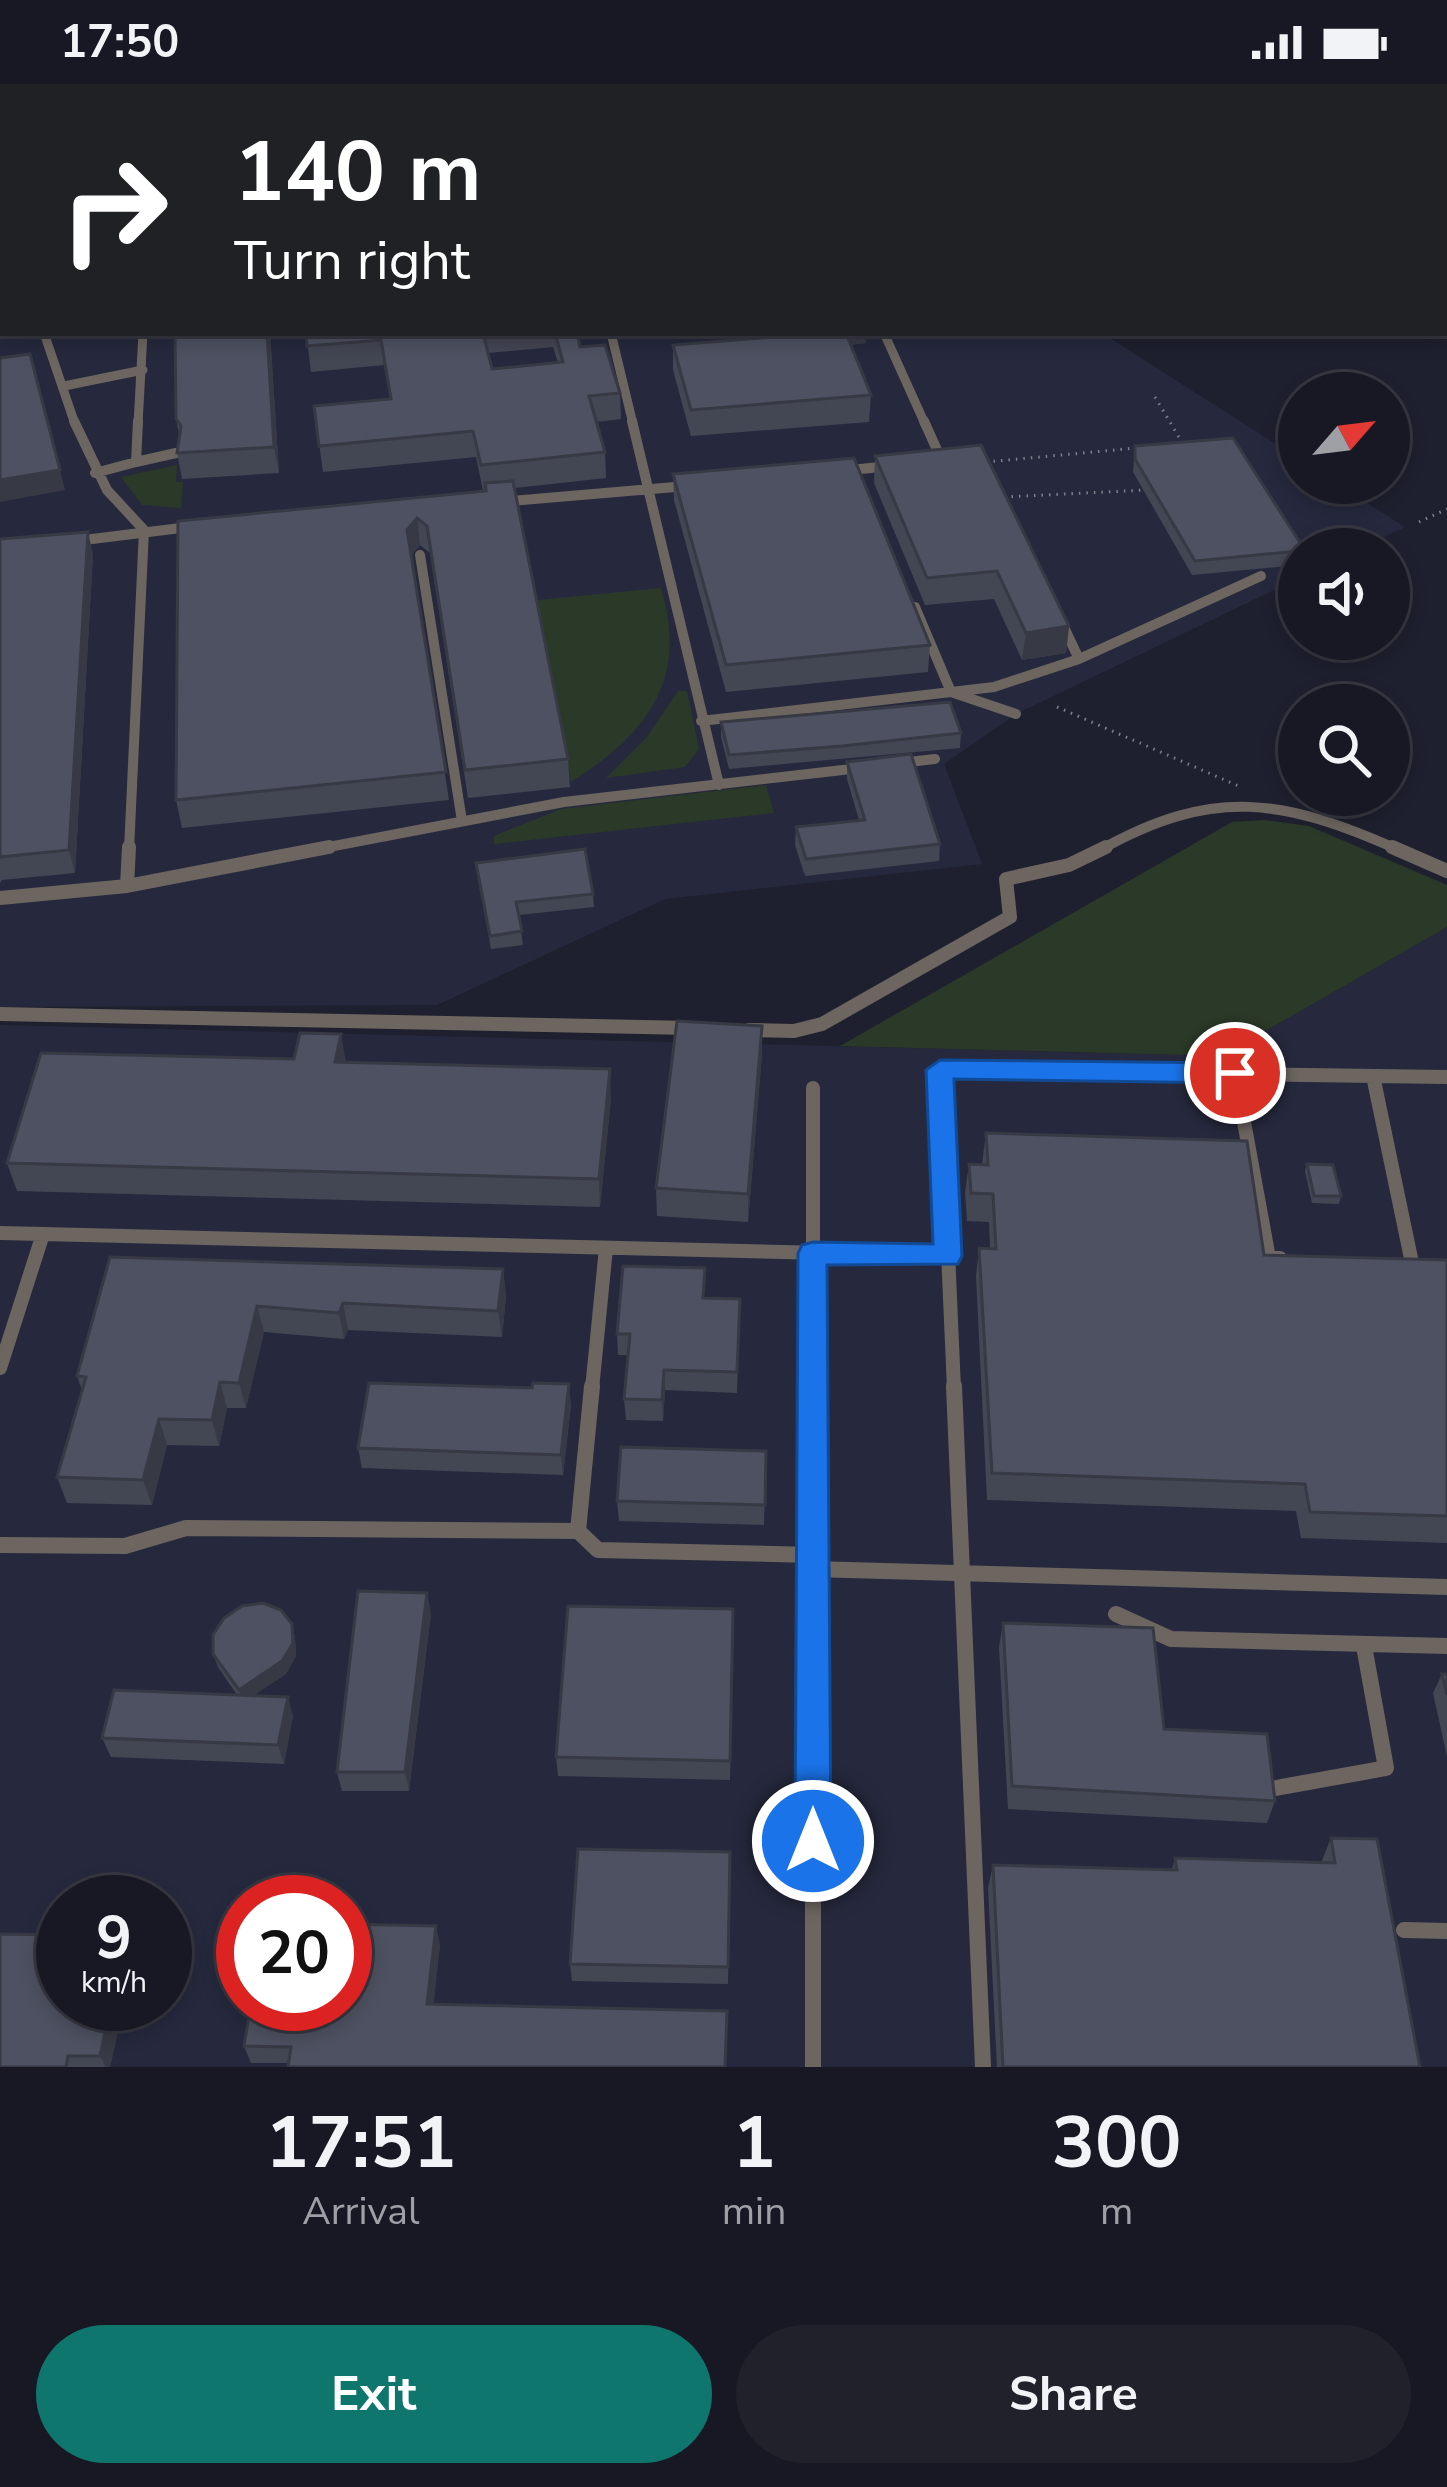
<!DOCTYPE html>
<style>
:root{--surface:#171823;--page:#20212b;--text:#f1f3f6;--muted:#9ea0a6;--line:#363741;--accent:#0f766e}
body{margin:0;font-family:"Nunito Sans",sans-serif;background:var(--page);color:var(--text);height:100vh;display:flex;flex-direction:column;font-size:45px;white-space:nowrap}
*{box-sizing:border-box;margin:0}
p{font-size:39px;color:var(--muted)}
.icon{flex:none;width:66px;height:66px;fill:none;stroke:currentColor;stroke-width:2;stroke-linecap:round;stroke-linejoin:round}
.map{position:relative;height:1983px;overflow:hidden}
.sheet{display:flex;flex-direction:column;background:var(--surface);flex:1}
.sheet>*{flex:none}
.top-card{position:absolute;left:0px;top:0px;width:1449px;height:252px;box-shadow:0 6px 18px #0003,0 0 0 3px var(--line);background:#202124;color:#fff;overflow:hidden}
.needle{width:78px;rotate:62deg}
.fabs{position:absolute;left:1278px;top:288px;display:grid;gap:24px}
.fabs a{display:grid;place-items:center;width:132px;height:132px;border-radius:50%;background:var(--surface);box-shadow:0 6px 18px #0003,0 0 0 3px var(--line);font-size:60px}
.speed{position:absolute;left:36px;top:1791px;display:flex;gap:24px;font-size:60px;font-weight:700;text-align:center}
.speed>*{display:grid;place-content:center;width:156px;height:156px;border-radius:50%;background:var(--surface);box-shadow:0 6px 18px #0003,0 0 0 3px var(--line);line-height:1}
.speed small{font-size:30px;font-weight:400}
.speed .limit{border:18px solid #d22;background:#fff;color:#111}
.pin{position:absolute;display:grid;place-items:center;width:102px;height:102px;color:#fff;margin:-51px;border:6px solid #fff;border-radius:50%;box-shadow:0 3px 12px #0007}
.me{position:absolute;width:132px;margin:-66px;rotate:0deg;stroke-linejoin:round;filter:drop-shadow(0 0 9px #0008)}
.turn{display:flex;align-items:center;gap:42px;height:252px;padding:0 36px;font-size:54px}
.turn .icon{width:156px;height:156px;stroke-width:2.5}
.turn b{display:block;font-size:84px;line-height:102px}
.eta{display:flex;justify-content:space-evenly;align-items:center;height:204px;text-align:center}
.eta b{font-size:72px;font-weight:700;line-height:84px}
.button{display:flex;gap:24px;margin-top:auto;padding:24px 36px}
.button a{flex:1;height:138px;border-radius:72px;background:var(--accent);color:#fff;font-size:48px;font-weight:700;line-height:138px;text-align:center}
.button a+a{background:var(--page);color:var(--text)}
.status{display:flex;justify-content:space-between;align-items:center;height:84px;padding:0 60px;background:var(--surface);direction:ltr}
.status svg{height:33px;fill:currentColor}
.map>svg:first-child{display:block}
</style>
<div class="status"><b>17:50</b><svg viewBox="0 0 49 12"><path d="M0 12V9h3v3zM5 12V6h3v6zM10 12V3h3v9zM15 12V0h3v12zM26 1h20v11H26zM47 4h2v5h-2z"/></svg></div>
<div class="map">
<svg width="1447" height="1983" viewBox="0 0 1447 1983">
<rect width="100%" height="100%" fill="#1f202f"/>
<!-- built -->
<path fill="#26293d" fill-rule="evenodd" d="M0,0L483,3H3V249H1102L1299,375V399H1336L1405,443L1360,465H1299V494L1016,630L944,680L982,780L665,815L437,921L0,923Z
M1447,843V1983H0V941L1222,972ZM63,1818H165V1920H63ZM243,1818H345V1920H243Z"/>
<!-- green -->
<path fill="#2b3928" d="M177,381L176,398H183L181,424L142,421L121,393Z
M661,504C689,596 647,650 571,698L538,516Z
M678,607H687L699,665L685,683L606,694L647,653Z
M766,701L774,729L494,760V752L561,725Z
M1264,736L1309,742L1447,801V843L1222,972L840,962L1232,738Z"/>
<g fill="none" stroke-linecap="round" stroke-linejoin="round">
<!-- path -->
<path stroke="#7e808b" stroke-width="3" stroke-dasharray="1.5 6" stroke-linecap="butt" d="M1172,0L1176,3
M903,252L940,249
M1155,313L1183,360
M986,378L1136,364
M1004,413L1146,406
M1419,438L1447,425
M1057,623L1241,703"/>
<!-- lane-far3 -->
<path stroke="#6d6660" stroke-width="9" d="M0,130L3,136
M44,249L75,340
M611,249L633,340
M884,249L925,340
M64,302L143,286
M138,340L143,249"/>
<!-- lane-far2 -->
<path stroke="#6d6660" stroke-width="10" d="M74,337L107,406L144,446L129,766
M632,337L719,701
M924,337L942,377
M136,378L176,369
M841,387L890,382
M95,389L136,378L138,337
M500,418L687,402
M76,457L197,442
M420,471L462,737
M915,523L951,608L1016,630
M1079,575L1261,492
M701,637L994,603L1079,575L1061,537
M900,679L935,675
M313,766L564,718L860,684
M1100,766C1214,702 1284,715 1399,766"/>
<!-- lane-far1 -->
<path stroke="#6d6660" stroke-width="14" d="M1392,763L1447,787
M127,802L129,763
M0,814L127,802L329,763
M0,930L691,944
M749,946L794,947L822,940L1010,833L1006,795L1069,781L1106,763
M1235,989L1269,1174H1280
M1373,992L1412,1179
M813,1004V1305
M0,1149L43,1150L0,1284
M43,1150L948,1172
M592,1305L606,1164
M954,1305L940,986L1447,993"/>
<!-- lane -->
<path stroke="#6d6660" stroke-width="16" d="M813,1302V1983
M954,1302L983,1983
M578,1447L598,1466L813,1471
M0,1461L125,1462L186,1444L578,1447L592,1302
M813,1485L1447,1503
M1116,1530L1171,1555L1447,1562
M1276,1704L1386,1684L1364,1562
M1404,1846L1447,1847"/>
</g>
<!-- wall -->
<path fill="#434653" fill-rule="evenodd" d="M270,249L279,389L182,395L177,369L179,350L176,335Z
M306,249H577L580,263L620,309L621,335L596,338L605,368L606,394L515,404L568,675L570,703L468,714L430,469L420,461L411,471L449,716L182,744L176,716L178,437L483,407L476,373L323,388L314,322L390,315L384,281L311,288ZM553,263L558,279L492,285L488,269Z
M866,259L850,261L871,311L869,338L691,352L673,286V261Z
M1135,362L1299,465V481L1192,491L1133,388Z
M875,372L1069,542L1066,569L1022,576L994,515L925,521L874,399Z
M673,390L930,561L928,588L726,608L674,416Z
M0,455L93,470L75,789L2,796L0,799Z
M721,638L961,649L960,664L729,685L721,653Z
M847,678L940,760L939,777L805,792L795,761L796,743L859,736L847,695Z
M476,779L593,810L594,823L519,831L523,861L491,865Z
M762,942V970L748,1138L657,1132L656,1104Z
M346,978L611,1014L600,1123L17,1107L7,1079Z
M986,1049L1264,1171L1447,1176V1459L1301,1454L1296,1427L987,1416L976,1192L979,1164H990L989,1138L967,1137L965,1108L969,1080H982Z
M1307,1080L1341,1112L1339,1120L1312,1119L1305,1087Z
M110,1173L503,1185L506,1212L502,1253L348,1246L344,1255L264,1248L246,1324H227L219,1362L167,1361L152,1421L67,1419L57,1393L82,1306L77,1292Z
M704,1214L740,1215L737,1309L665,1306L663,1337L626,1336L624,1315L628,1271H618L617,1250Z
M571,1321L563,1391L362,1384L358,1364Z
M766,1367L764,1441L619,1437L617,1417Z
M733,1525L730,1696L558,1692L556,1673Z
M431,1529L409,1707H342L337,1688Z
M1003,1539L1275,1717L1267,1739L1008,1725L999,1563Z
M292,1540L295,1554L296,1572L286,1590L254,1611L293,1632L284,1680L111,1673L102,1654L237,1611L218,1583L213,1570Z
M1442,1590H1447V1673L1433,1609Z
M1331,1754L1420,1983H997L988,1804L993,1781L1172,1786L1175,1774L1321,1779Z
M730,1768L728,1900L572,1897L570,1880Z
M440,1860L433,1920L289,1979H251L244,1962Z
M124,1920L110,1983H0Z"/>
<!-- shaded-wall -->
<path fill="#373944" d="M267,249H270L279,389L274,363Z
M840,249H867L866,259L829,263Z
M60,386L65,406L0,418V396Z
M417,434L420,461L410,473L407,446Z
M88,448L93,470L75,789L69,766Z
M1069,542L1066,569L1022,576L1026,549Z
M762,942V970L748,1138V1110Z
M341,950L346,978H335Z
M610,985L611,1014L600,1123L599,1095Z
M503,1185L506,1212L502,1253L498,1227Z
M343,1219L348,1246L344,1255L339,1229Z
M257,1222L264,1248L246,1324L239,1299Z
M664,1286L665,1306L663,1337L662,1316Z
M220,1298L227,1324L219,1362L212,1336Z
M569,1300L571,1321L563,1391L561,1371Z
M159,1335L167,1361L152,1421L143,1396Z
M427,1509L431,1529L409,1707L405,1688Z
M292,1540L295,1554L296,1572L286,1590L243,1619L239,1606Z
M288,1613L293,1632L284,1680L278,1661Z
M436,1842L440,1860L432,1937L427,1920Z
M111,1920H124L110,1983H106L100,1972Z"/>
<!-- building -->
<path fill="#4e5161" stroke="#373944" stroke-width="3" d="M79,0H459L461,3H81Z
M175,249H267L274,363L177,369L181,342L176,335Z
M306,249H483L492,285L563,278L555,249H577L580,263L605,261L620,309L589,312L605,368L481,381L473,347L319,362L314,322L391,315L381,256L307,262Z
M825,249H846L871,311L691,326L673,261Z
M30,270L60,386L0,396V274Z
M1233,354L1304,465H1299V467L1195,477L1135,375V362Z
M981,361L1069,542L1026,549L997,487L927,494L875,372Z
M854,374L930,561L726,581L673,390Z
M513,397L568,675L465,686L427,442L417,434L407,446L446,688L176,716L178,437L486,407L485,399Z
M88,448L69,766L0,773V455Z
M950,618L961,649L842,662L729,671L721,638Z
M911,670L940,760L806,775L796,743L865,736L847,678Z
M585,765L593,810L516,818L522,847L490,852L476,779Z
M677,937L762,942L748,1110L656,1104Z
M300,949L341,950L335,978L610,985L599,1095L7,1079L41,969L294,975Z
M986,1049L1247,1057L1264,1171L1447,1176V1432L1310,1428L1305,1400L992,1389L979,1164L996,1165L993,1110L971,1109L969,1080L988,1081Z
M1307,1080L1333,1081L1341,1112H1314Z
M110,1173L503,1185L498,1227L343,1219L339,1229L257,1222L239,1299L220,1298L212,1336L159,1335L143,1396L57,1393L86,1293L77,1292Z
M623,1182L705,1184L703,1214L740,1215L737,1288L664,1286L662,1316L624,1315L630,1250H617Z
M369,1299L532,1304L533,1299L569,1300L561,1371L358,1364Z
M621,1363L766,1367L765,1421L617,1417Z
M358,1507L427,1509L405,1688H337Z
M263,1519L281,1526L292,1540L293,1559L282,1577L239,1606L213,1570V1551L224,1534L242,1522Z
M568,1522L733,1525L730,1677L556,1673Z
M1003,1539L1153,1544L1164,1645L1267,1650L1275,1717L1012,1702Z
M1442,1590H1447V1611Z
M114,1606L288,1613L278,1661L102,1654Z
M1331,1754L1377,1755L1420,1983H1003L993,1781L1177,1786L1175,1774L1335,1779Z
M578,1765L730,1768L728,1883L570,1880Z
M345,1840L436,1842L427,1920L727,1927L725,1983H288L291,1963L244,1962L251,1920H345Z
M0,1850L63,1851V1920H111L100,1972H68L66,1983H0Z"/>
<!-- route -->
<path fill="#1a73e8" stroke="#114b97" stroke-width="3" d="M940,976L1235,979L1248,989L1235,999L954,995L962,1172L958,1180L827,1181L831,1757L826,1769L813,1774L800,1769L795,1757L798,1169L802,1161L813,1158L933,1160L926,986Z"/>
</svg>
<div class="fabs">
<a><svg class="needle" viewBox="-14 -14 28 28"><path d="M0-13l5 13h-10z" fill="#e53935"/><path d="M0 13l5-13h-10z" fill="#9ea0a6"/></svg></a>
<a><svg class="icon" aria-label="sound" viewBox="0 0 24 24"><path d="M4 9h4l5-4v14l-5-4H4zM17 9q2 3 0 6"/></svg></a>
<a><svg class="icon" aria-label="search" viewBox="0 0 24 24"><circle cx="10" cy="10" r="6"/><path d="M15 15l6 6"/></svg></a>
</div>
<div class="speed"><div>9<small>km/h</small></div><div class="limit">20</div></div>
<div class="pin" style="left:1235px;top:989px;background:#d93025"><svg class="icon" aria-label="arrive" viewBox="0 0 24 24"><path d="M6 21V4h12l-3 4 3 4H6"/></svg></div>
<svg class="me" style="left:813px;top:1757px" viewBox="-20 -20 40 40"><circle r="17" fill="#1a73e8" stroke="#fff" stroke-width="3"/><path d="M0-11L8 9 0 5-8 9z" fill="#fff"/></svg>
<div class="top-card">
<div class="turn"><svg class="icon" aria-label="right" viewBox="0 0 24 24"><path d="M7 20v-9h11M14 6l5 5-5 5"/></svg><div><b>140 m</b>Turn right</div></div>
</div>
</div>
<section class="sheet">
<div class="eta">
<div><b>17:51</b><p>Arrival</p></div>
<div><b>1</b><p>min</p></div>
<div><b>300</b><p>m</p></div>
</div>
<div class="button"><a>Exit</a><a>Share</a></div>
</section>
